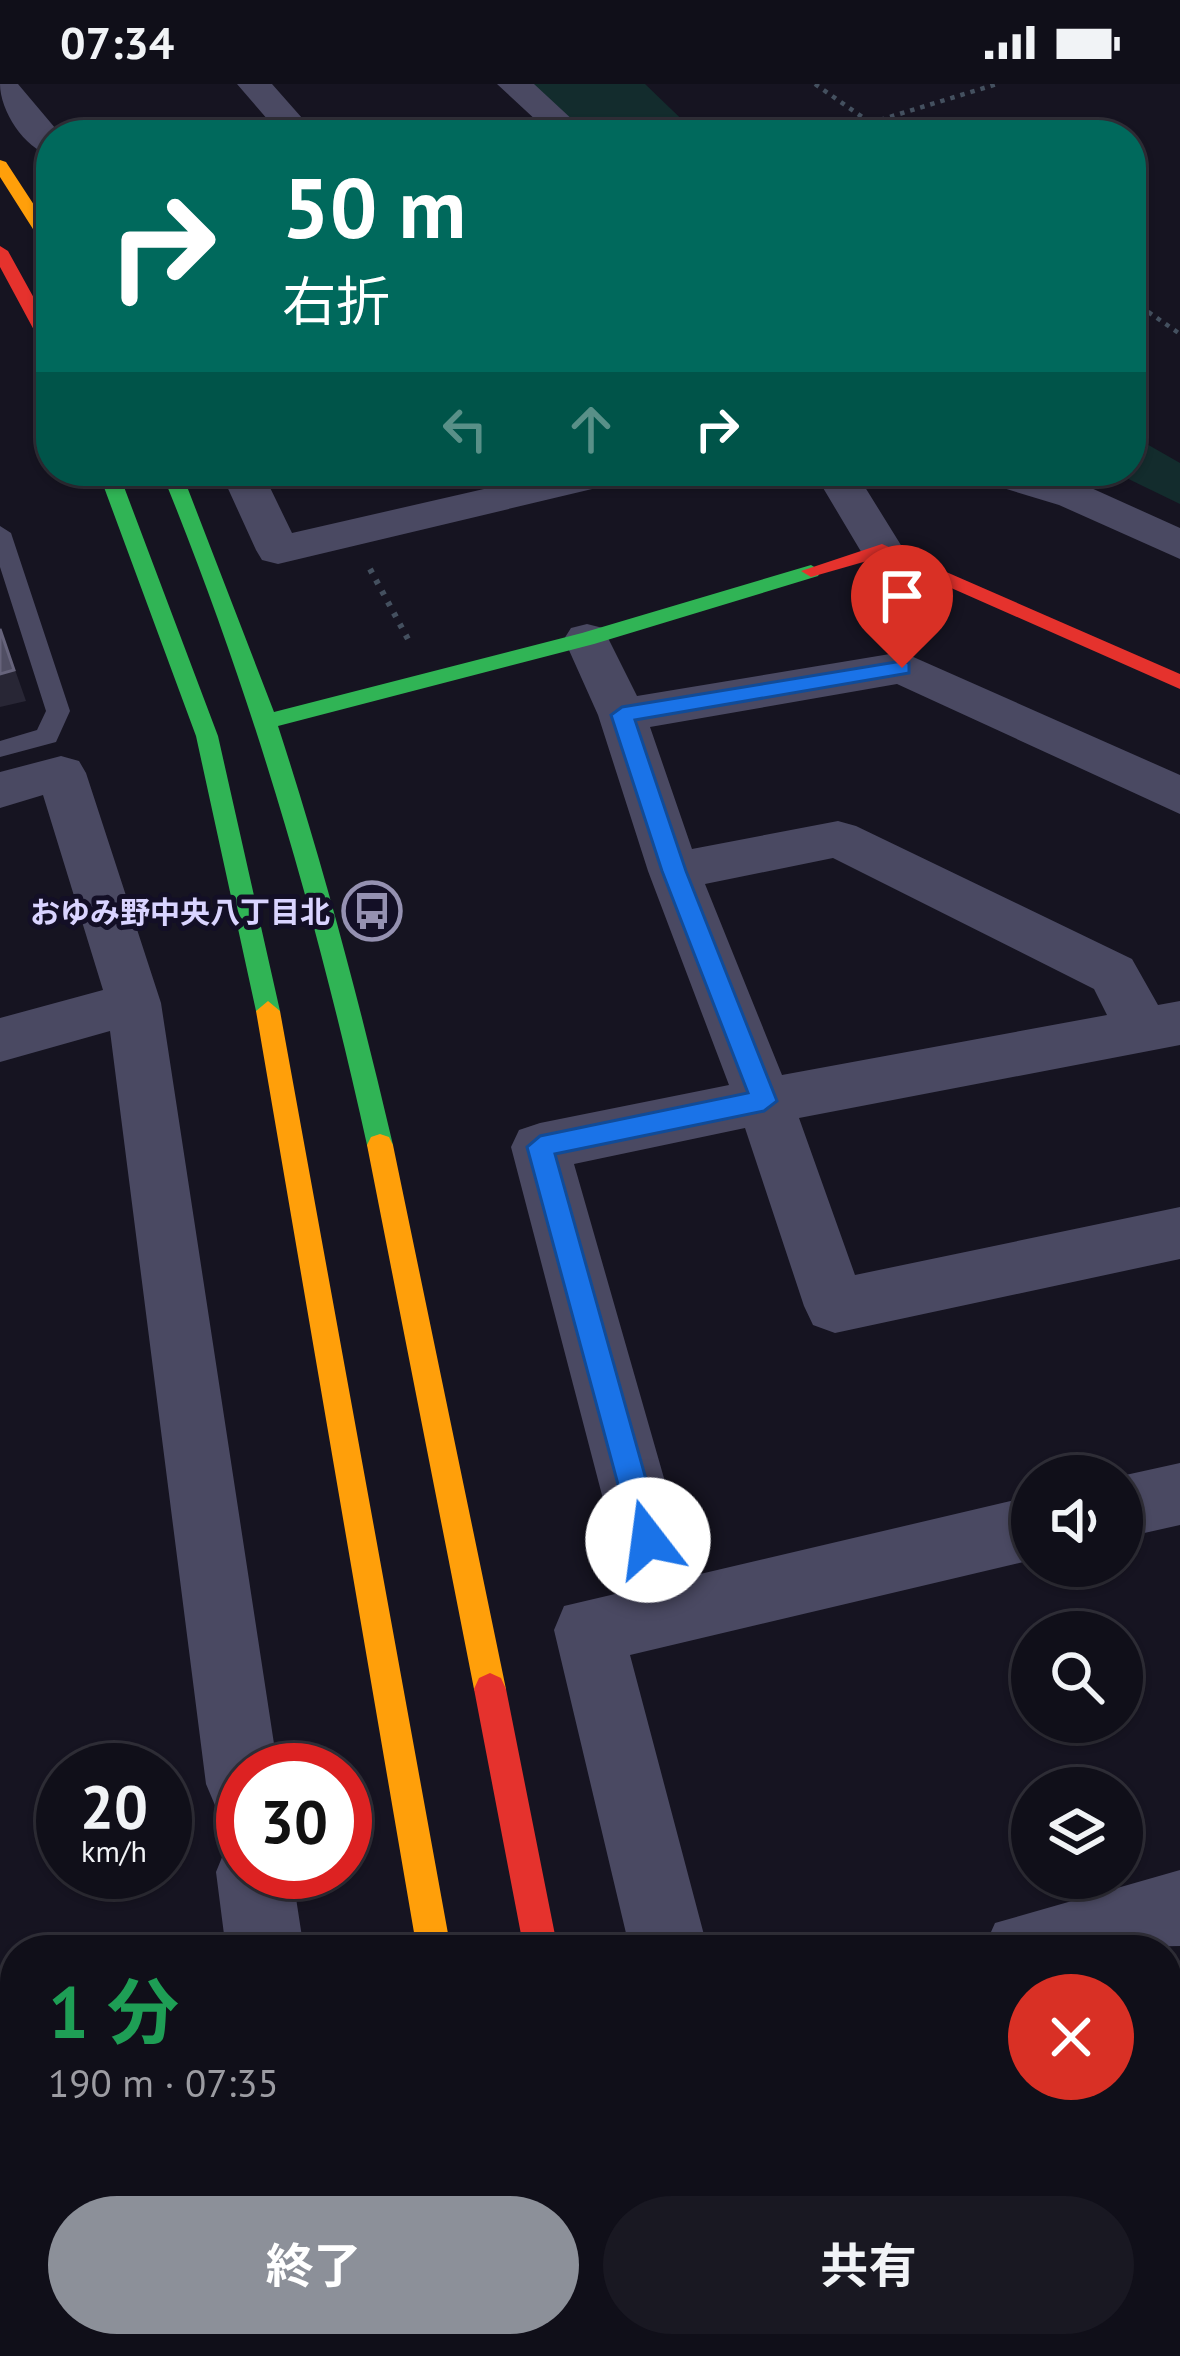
<!DOCTYPE html>
<html lang="ja">
<meta charset="utf-8">
<style>
:root{--surface:#100f19;--page:#191822;--text:#f1f3f6;--muted:#9c9ca2;--line:#302f38;--accent:#8c9099}
body{margin:0;font-family:"PT Sans","Noto Sans JP",sans-serif;background:var(--page);color:var(--text);height:100vh;display:flex;flex-direction:column;font-size:45px;white-space:nowrap}
*{box-sizing:border-box;margin:0}
p{font-size:39px;color:var(--muted)}
.icon{flex:none;width:66px;height:66px;fill:none;stroke:currentColor;stroke-width:2;stroke-linecap:round;stroke-linejoin:round}
.map{position:relative;flex:1;overflow:hidden}
.panel{position:absolute;left:0px;top:1851px;width:1182px;height:423px;display:flex;flex-direction:column;background:var(--surface);border-radius:48px 48px 0 0;box-shadow:0 3px 9px #0004,0 0 0 3px var(--line)}
.panel>*{flex:none}
.guide{position:absolute;left:36px;top:36px;width:1110px;height:366px;border-radius:48px;box-shadow:0 3px 9px #0004,0 0 0 3px var(--line);background:#00695c;color:#fff;overflow:hidden}
.fabs{position:absolute;left:1011px;top:1371px;display:grid;gap:24px}
.fabs a{display:grid;place-items:center;width:132px;height:132px;border-radius:50%;background:var(--surface);box-shadow:0 3px 9px #0004,0 0 0 3px var(--line);font-size:60px}
.speed{position:absolute;left:36px;top:1659px;display:flex;gap:24px;font-size:60px;font-weight:700;text-align:center}
.speed>*{display:grid;place-content:center;width:156px;height:156px;border-radius:50%;background:var(--surface);box-shadow:0 3px 9px #0004,0 0 0 3px var(--line);line-height:1}
.speed small{font-size:30px;font-weight:400}
.speed .limit{border:18px solid #d22;background:#fff;color:#111}
.pin{position:absolute;display:grid;place-items:center;width:102px;height:102px;color:#fff;margin:-123px -51px;border-radius:50% 50% 50% 0;rotate:-45deg;box-shadow:0 0 12px #0007}
.pin .icon{rotate:45deg}
.me{position:absolute;width:132px;margin:-66px;rotate:345deg;stroke-linejoin:round;filter:drop-shadow(0 0 9px #0008)}
.turn{display:flex;align-items:center;gap:42px;height:252px;padding:0 48px;font-size:54px}
.turn .icon{width:156px;height:156px;stroke-width:2.5}
.turn b{display:block;font-size:84px;line-height:102px}
.lanes{display:flex;align-items:center;height:114px;padding:0 48px;background:#0003;justify-content:center;gap:60px;direction:ltr}
.lanes .off{opacity:.35}
.round{display:grid;place-items:center;flex:none;width:126px;height:126px;border-radius:63px;background:var(--page)}
.overview{display:flex;align-items:center;justify-content:space-between;height:204px;padding:0 48px}
h1{font-size:72px;font-weight:700;line-height:90px;color:#1e9e55}
.cta{display:flex;gap:24px;margin-top:auto;padding:24px 48px}
.cta a{flex:1;height:138px;border-radius:72px;background:var(--accent);color:#fff;font-size:48px;font-weight:700;line-height:138px;text-align:center}
.cta a+a{background:var(--page);color:var(--text)}
.status{display:flex;justify-content:space-between;align-items:center;height:84px;padding:0 60px;background:var(--surface);direction:ltr}
.status svg{height:33px;fill:currentColor}
.map>svg:first-child{display:block}
</style>
<div class="status"><b>07:34</b><svg viewBox="0 0 49 12"><path d="M0 12V9h3v3zM5 12V6h3v6zM10 12V3h3v9zM15 12V0h3v12zM26 1h20v11H26zM47 4h2v5h-2z"/></svg></div>
<div class="map">
<svg width="1180" height="2272" viewBox="0 0 1180 2272">
<rect width="100%" height="100%" fill="#161421"/>
<!-- green -->
<path fill="#132c2d" d="M524,0H645L698,51H576Z
M1131,351L1180,379V420L1112,387H1131Z"/>
<g fill="none" stroke-linecap="round" stroke-linejoin="round">
<!-- path-far1 -->
<path stroke="#44505f" stroke-width="4.5" stroke-dasharray="4.5 6" stroke-linecap="butt" d="M815,0L888,51
M870,39L997,0
M1131,216L1180,250"/>
<!-- path -->
<path stroke="#44505f" stroke-width="6" stroke-dasharray="4.5 8" stroke-linecap="butt" d="M370,485L409,557"/>
<!-- lane -->
<path fill="#4a4962" fill-rule="evenodd" d="M0,442L11,449L70,627L56,658L0,673V657L37,646L46,627L0,483Z"/>
<!-- street -->
<path fill="#4a4962" fill-rule="evenodd" d="M0,0H18L61,51H51V71C24,65 0,26 0,0Z
M237,0H272L317,51H281Z
M497,0H534L589,51H552Z
M220,387H262L292,449L532,394L527,387H636L630,396L278,480L262,476L256,466Z
M813,387H855L904,466L898,476H866Z
M971,387H1037L1089,403L1180,444V475L1059,421L977,396Z
M587,540L603,544L637,612L902,568L1180,691V730L897,600L650,643L692,765L838,737L856,742L1132,875L1158,921L1180,917V961L799,1034L855,1191L1180,1123V1175L835,1249L813,1241L804,1222L745,1044L574,1080L682,1457L672,1480L648,1489L624,1480L614,1457L511,1063L519,1046L540,1039L729,1001L648,787L598,631L564,555L571,544ZM833,774L1094,905L1107,931L782,991L705,800Z
M61,672L79,677L86,689L161,919L278,1686H243V1737L217,1726L206,1700L110,947L0,978V934L103,906L43,711L0,724V688Z
M1180,1379V1441L1122,1454L1121,1392Z
M1032,1412V1476L630,1571L708,1866H630L554,1546L564,1522Z
M243,1755V1788H292L304,1866H226L216,1788L227,1761Z
M1180,1786V1862L983,1866L995,1839Z
M273,2259H359L361,2272H275Z
M725,2259H811L814,2272H728Z"/>
<!-- fast -->
<path fill="#30b455" fill-rule="evenodd" d="M98,387H118L218,652L280,927L268,937L256,927L196,652Z
M161,387H181L274,628L582,549L811,481L821,487L818,492L594,560L278,642C323,780 360,920 393,1061L389,1069H371L367,1061C316,830 251,606 161,387Z
M477,2259H515L518,2272H478Z"/>
<!-- slow -->
<path fill="#ff9f0a" fill-rule="evenodd" d="M0,76L6,78L51,147V165L45,164L0,93Z
M268,917L280,927L451,1866H417L256,927Z
M380,1050L389,1053L393,1061L506,1605L501,1616L490,1621L479,1616L474,1605L367,1061L371,1053Z
M600,2259H638L640,2272H602Z"/>
<!-- jam -->
<path fill="#e5322d" fill-rule="evenodd" d="M0,162L8,167L51,245V266L42,261L0,183Z
M882,460L1180,590V605L881,473L811,493L801,487Z
M490,1589L501,1594L506,1605L558,1866H524L474,1605L479,1594Z"/>
</g>
<!-- shaded-wall -->
<path fill="#282635" d="M0,543L26,617L0,623Z"/>
<!-- building -->
<path fill="#504e63" stroke="#66637b" stroke-width="3" d="M0,545L14,586L0,590Z"/>
<!-- route -->
<path fill="#1a73e8" stroke="#114b97" stroke-width="3" d="M902,577L909,579V589L635,636L686,787L777,1017L764,1027L555,1070L663,1456L659,1467L648,1471L637,1467L633,1456L527,1063L540,1052L748,1009L662,787L611,631L622,623Z"/>
<!-- icons -->
<defs>
<g id="bus-ring" transform="scale(3)"><circle r="9.5" fill="#130f26" stroke="#9591b1" stroke-width="1.5"/><path d="M-5-6H5V4H4V6H2V4H-2V6H-4V4H-5ZM-3.5-4V0h7V-4ZM-3.5 1.2v1.5H-2V1.2ZM2 1.2v1.5H3.5V1.2Z" fill="#9591b1"/></g>
</defs>
<g fill-rule="evenodd">
<use href="#bus-ring" x="372" y="827"/>
</g>
<g text-anchor="middle" dominant-baseline="central" stroke-width="10" stroke-linejoin="round" paint-order="stroke">
<!-- poi labels -->
<g font-size="30" font-weight="bold" fill="#d9d4ff" stroke="#130f26" text-anchor="end">
<text x="330" y="827">おゆみ野中央八丁目北</text>
</g>
</g>
</svg>
<div class="fabs">
<a><svg class="icon" aria-label="sound" viewBox="0 0 24 24"><path d="M4 9h4l5-4v14l-5-4H4zM17 9q2 3 0 6"/></svg></a>
<a><svg class="icon" aria-label="search" viewBox="0 0 24 24"><circle cx="10" cy="10" r="6"/><path d="M15 15l6 6"/></svg></a>
<a><svg class="icon" aria-label="layers" viewBox="0 0 24 24"><path d="M12 4l9 5-9 5-9-5zM3 14l9 5 9-5"/></svg></a>
</div>
<div class="speed"><div>20<small>km/h</small></div><div class="limit">30</div></div>
<div class="pin" style="left:902px;top:584px;background:#d93025"><svg class="icon" aria-label="arrive" viewBox="0 0 24 24"><path d="M6 21V4h12l-3 4 3 4H6"/></svg></div>
<svg class="me" style="left:648px;top:1456px" viewBox="-20 -20 40 40"><circle r="19" fill="#fff"/><path d="M0-13L10 11 0 6-10 11z" fill="#1a73e8"/></svg>
<div class="guide">
<div class="turn"><svg class="icon" aria-label="right" viewBox="0 0 24 24"><path d="M7 20v-9h11M14 6l5 5-5 5"/></svg><div><b>50 m</b>右折</div></div>
<div class="lanes"><svg class="icon off" aria-label="left" viewBox="0 0 24 24"><path d="M17 20v-9H6M10 6l-5 5 5 5"/></svg><svg class="icon off" aria-label="ahead" viewBox="0 0 24 24"><path d="M12 20V5M6 11l6-6 6 6"/></svg><svg class="icon" aria-label="right" viewBox="0 0 24 24"><path d="M7 20v-9h11M14 6l5 5-5 5"/></svg></div>
</div>
<section class="panel">
<div class="overview"><div><h1>1 分</h1><p>190 m · 07:35</p></div><a class="round" style="background:#d93025;color:#fff"><svg class="icon" aria-label="close" viewBox="0 0 24 24"><path d="M6 6l12 12M18 6L6 18"/></svg></a></div>
<div class="cta"><a>終了</a><a>共有</a></div>
</section>
</div>
